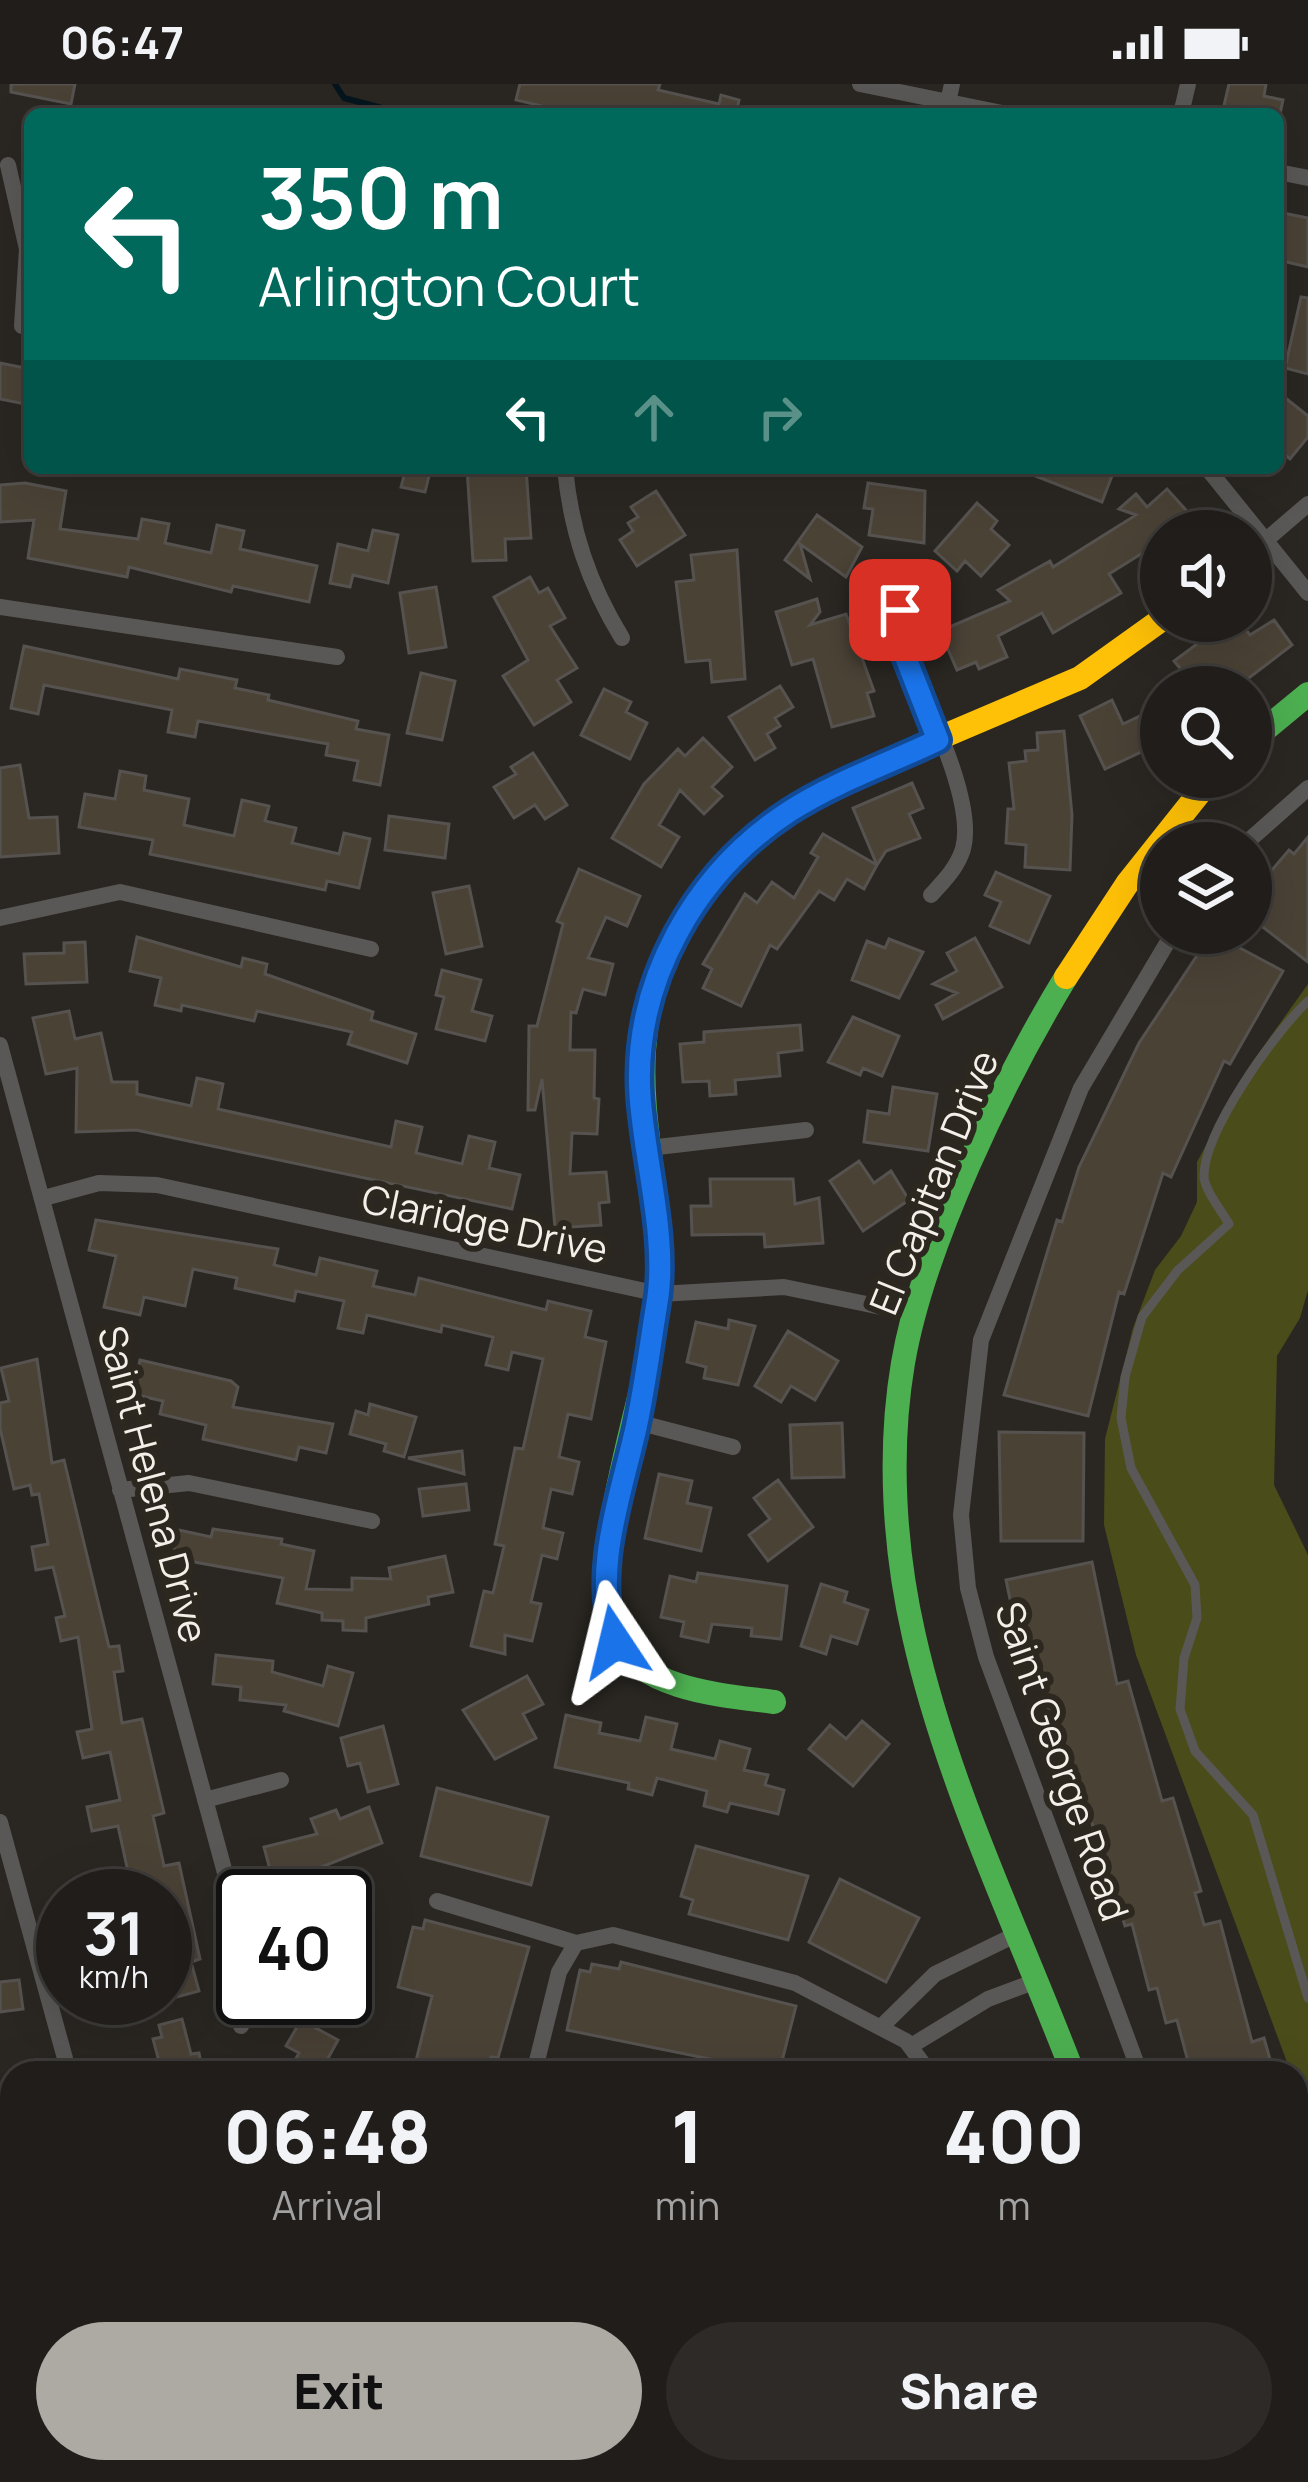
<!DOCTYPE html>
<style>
:root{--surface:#201d1a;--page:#2d2a27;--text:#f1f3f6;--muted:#a2a2a2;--line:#3d3b39;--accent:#ada9a3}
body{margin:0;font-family:Manrope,sans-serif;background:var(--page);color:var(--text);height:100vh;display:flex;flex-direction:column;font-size:45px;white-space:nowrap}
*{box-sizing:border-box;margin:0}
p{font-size:39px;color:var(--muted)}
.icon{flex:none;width:66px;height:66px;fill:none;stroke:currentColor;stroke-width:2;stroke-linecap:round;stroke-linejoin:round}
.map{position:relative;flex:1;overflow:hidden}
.drawer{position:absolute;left:0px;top:1977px;width:1308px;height:423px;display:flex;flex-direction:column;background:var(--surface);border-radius:36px 36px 0 0;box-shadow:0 12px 48px #0002,0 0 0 3px var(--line)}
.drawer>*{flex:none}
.guide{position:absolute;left:24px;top:24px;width:1260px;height:366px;border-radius:18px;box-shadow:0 12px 48px #0002,0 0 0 3px var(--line);background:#00695c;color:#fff;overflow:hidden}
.buttons{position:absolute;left:1140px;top:426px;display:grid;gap:24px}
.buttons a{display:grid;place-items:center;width:132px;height:132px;border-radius:50%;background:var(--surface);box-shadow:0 12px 48px #0002,0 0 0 3px var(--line);font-size:60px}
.speed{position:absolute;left:36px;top:1785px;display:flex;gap:24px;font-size:60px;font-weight:700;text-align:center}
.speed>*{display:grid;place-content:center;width:156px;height:156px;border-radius:50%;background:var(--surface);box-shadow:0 12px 48px #0002,0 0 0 3px var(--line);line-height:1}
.speed small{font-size:30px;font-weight:400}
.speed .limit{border:6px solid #111;border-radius:18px;background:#fff;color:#111}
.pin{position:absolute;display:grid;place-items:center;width:102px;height:102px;color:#fff;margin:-51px;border-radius:24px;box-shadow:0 6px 18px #0006}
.me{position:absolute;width:132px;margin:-66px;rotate:350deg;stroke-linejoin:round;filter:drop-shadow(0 0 9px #0008)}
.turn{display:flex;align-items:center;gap:42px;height:252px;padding:0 36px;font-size:54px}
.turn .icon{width:156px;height:156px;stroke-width:2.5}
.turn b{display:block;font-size:84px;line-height:102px}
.lanes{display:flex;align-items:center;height:114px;padding:0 36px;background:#0003;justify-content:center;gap:60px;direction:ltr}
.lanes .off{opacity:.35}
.eta{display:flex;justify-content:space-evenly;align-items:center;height:204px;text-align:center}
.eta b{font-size:72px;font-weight:800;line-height:84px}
.button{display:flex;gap:24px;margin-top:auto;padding:24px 36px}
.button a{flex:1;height:138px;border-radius:72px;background:var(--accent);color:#111;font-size:48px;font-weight:800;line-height:138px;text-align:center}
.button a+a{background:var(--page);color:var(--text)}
.status{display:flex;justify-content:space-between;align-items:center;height:84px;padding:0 60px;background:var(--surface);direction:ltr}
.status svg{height:33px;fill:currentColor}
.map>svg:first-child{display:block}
</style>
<div class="status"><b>06:47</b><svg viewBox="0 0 49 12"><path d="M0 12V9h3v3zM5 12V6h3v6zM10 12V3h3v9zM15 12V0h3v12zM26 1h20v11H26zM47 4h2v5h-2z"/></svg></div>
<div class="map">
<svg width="1308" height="2398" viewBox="0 0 1308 2398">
<rect width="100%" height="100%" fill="#2a2722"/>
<!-- green -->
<path fill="#4a4c1a" d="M1308,900V1206L1300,1234L1277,1272L1274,1401L1308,1471V2036L1296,1989H1291L1136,1571L1104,1441L1105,1355L1133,1244L1155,1186L1181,1152L1197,1118V1078L1246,987Z"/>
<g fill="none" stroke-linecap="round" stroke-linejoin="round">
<!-- stream -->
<path stroke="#05151d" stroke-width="6" d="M335,0L344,14L405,30"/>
</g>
<!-- building -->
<path fill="#4b4236" stroke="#55524f" stroke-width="3" d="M11,0H75L71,20L11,8Z
M520,0H660L658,6L719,20L721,11L739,16L736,30H576L516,16Z
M1229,0H1266L1264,12L1283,16L1280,30H1222Z
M1278,128L1308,134V183L1278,176Z
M1301,213L1308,214V290L1285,284Z
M0,279L30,285V321L0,315Z
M1278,308L1308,332V353L1290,375L1278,365Z
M406,384H431L425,408L401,403Z
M467,384H526L531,454L505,455L506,476L473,477Z
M1015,384H1115L1102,418Z
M25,399L66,407L60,445L138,455L142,435L169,440L165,459L211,469L217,441L244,447L240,465L317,482L309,518L233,502L231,508L129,483L127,493L28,474L34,436L0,438V401Z
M868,399L925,407L924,459L869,451L873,425L864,424Z
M1167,405L1195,436L1183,447H1161V478L1149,465L1109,490L1121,509L1053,549L1042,529L998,552L1007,573L979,585L976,578L957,586L940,547L1010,517L998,506L1050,477L1053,483L1136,431L1119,425L1136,410L1147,423Z
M656,407L685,451L637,482L620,456L633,447L628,439L638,433L631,423Z
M977,419L997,437L991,445L1009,461L981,492L965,477L957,487L935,467Z
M817,431L862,463L846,493L800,460L810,495L785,476Z
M373,446L398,451L388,499L353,491L350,503L330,499L338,460L368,467Z
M737,466L745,595L712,598L710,576L686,578L676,498L694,496L691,471Z
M530,493L539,509L548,504L565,534L550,542L577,584L557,596L571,618L534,641L503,592L528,576L494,513Z
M436,503L446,563L409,569L400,509Z
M817,515L820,528L810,541L846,530L874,607L867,609L874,632L832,643L813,575L792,581L776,528Z
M1274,536L1292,561L1237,603H1175L1188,594L1174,577L1228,537H1239L1250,551Z
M24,562L178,595L180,585L237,596L235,604L269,611L268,616L358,637L356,645L389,651L380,701L354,696L358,677L326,671L328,660L198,637L195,653L168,648L172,626L44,601L38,630L11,624Z
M421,589L455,597L442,656L407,649Z
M780,602L793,623L775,634L780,642L767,650L775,664L755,676L729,633Z
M604,605L631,618L626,628L647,639L630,675L581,651Z
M1112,616L1123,640L1142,631L1156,661L1105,685L1080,632Z
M1064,647L1072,731L1070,786L1025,783L1026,761L1006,759L1008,725H1014L1009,679L1026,677L1025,667L1038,666L1037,649Z
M703,654L732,683L712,703L722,712L704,730L680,706L659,741L679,753L661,783L612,754L644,700L678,665L685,672Z
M533,669L567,721L545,735L535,721L514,734L494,703L516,690L511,683Z
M20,681L29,734L57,733L59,769L0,773V684Z
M120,687L146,692L144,706L189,715L184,741L234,752L242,716L269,722L265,737L296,744L292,759L339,770L344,749L370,755L359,804L327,797L325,806L150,770L153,756L79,743L85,710L115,715Z
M912,699L923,724L909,730L920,754L886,767L877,781L853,724Z
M389,732L449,740L445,774L385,766Z
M823,750L877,781L864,805L847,795L834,816L819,807L777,865L770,861L741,922L703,904L712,885L703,880L745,810L757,819L772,798L794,814L818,773L811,769Z
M1308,753V878L1251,834V792L1261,799L1289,766L1294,770Z
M579,785L640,812L627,842L606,833L588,874L613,880L605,911L583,905L576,929L571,928L570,966H595L594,1014L599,1015L597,1050L572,1049L570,1090L606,1088L609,1118L599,1119L601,1141L555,1144L542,995L535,1026H528L529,942H537L563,840L557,837Z
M996,788L1050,812L1029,859L990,842L1001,818L985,811Z
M469,802L482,862L446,870L433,809Z
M1212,849L1283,887L1230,980L1224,977L1171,1093L1163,1089L1124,1210L1119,1208L1088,1332L1004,1311L1057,1136L1062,1138L1079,1083L1139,959Z
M137,853L241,883L243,874L267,880L265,890L373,928L371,936L416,950L407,979L348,960L352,948L257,927L254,937L182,921L181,927L155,921L161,894L130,887Z
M975,854L1002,903L943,935L936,921L957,909L933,900L957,887L947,869Z
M889,855L923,868L899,914L852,896L867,857L885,864Z
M85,858L87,898L26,900L24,870L64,869V859Z
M442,886L481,896L472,927L492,932L485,957L436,945L444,913L436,911Z
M69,927L75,955L101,949L112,998H137V1010L191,1022L197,994L223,1000L218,1025L391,1063L396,1037L422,1043L416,1069L462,1080L469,1052L495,1058L489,1084L520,1091L512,1125L136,1046L76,1048L77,984L46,990L33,934Z
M853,933L899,952L882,992L863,984L860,991L828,978Z
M800,941L802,966L778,969L780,992L735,996L736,1010L710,1012L709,997L683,998L680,960L704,958V948Z
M893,1003L937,1010L928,1067L864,1058L868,1027L889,1030Z
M859,1077L874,1099L891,1087L909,1116L863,1147L830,1097Z
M710,1095H793L795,1120L819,1114L823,1159L765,1163L764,1150L692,1151L691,1122H711Z
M96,1136L278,1165L274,1181L316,1191L320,1174L377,1187L373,1202L415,1211L419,1194L546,1226L548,1217L591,1227L585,1253L606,1258L591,1335L568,1330L559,1373L579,1378L572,1410L551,1405L543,1444L563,1449L557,1475L542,1471L531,1518L541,1520L532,1557L505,1551V1570L471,1562L484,1507L493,1509L504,1462L495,1460L503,1422L515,1364L523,1365L543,1275L512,1268L508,1286L486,1281L493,1253L442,1241L441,1248L367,1231L363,1249L338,1244L344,1217L296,1207L294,1217L235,1204L237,1194L193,1185L185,1222L144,1213L140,1231L104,1223L116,1172L89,1166Z
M729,1236L755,1242L738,1301L704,1294L706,1283L687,1278L696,1238L728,1245Z
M788,1247L838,1277L815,1316L791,1302L781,1318L755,1302Z
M37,1275L52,1379L64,1376L109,1563L119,1562L123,1587L114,1588L122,1639L142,1635L164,1729L153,1732L164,1782L179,1779L200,1875L191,1878L199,1907L169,1915L165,1812H124L120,1789L128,1788L118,1742L92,1747L87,1723L120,1716L110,1668L83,1674L77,1648L92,1645L78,1553L61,1557L56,1534L65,1532L53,1483L36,1486L32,1463L48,1460L39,1410L32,1411L30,1401L14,1405L0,1344V1319L9,1317L1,1284Z
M140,1276L231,1297L238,1303L233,1323L333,1340L326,1369L299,1363L296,1376L203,1355L206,1341L160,1330L163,1317L132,1310Z
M370,1320L416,1333L404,1373L384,1367L386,1360L350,1350L356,1327L368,1331Z
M842,1339L844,1393L792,1394L790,1341Z
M999,1348L1084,1349L1083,1457H1001Z
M462,1367L464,1390L408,1374Z
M659,1390L692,1397L687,1419L711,1424L701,1467L645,1454Z
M778,1396L813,1443L768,1477L749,1451L770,1435L754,1414Z
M466,1400L469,1426L423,1432L419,1405Z
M213,1445L282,1455L281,1460L314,1467L306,1505L352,1506V1494L391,1495L389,1484L445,1472L453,1508L428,1513L429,1520L366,1534V1547L343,1546V1537L322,1536V1529L277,1519L283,1494L172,1474L179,1446L211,1453Z
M1092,1478L1117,1600L1128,1597L1162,1717L1173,1714L1201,1807L1195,1809L1204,1841L1220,1837L1252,1958L1264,1954L1274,1989H1191L1177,1936L1166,1939L1157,1904L1149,1906L1132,1840L1125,1842L1086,1721L1078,1723L1040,1598L1034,1599L1023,1543L1016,1544L1006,1496Z
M698,1489L787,1502L781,1555L751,1552L752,1544L712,1540L708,1558L681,1552L684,1538L661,1533L670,1492L696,1498Z
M821,1500L847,1508L844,1518L868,1526L857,1560L831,1552L826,1570L801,1562Z
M216,1571L273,1577L272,1588L323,1602L328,1582L353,1589L338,1642L284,1627L286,1621L240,1616L241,1603L213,1600Z
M527,1592L543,1620L523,1630L536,1654L495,1675L463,1626Z
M566,1631L601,1639L599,1649L640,1657L646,1633L677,1640L671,1665L715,1675L720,1657L750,1665L744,1686L768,1691L765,1701L784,1706L778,1730L730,1719L727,1728L704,1722L707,1707L657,1694L652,1711L628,1705L629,1699L555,1683Z
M862,1637L889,1660L853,1702L809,1665L830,1641L846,1655Z
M383,1642L398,1700L368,1708L360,1679L348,1682L341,1654Z
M437,1704L548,1733L531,1801L421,1772Z
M369,1723L382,1759L309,1788L315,1812H277L264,1763L317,1750L311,1735L336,1726L340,1735Z
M696,1762L808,1792L788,1856L689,1830L693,1816L681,1812Z
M840,1795L919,1834L886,1898L809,1858Z
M425,1836L529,1863L498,1974L491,1973L487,1989H413L432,1912L398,1903L413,1843L423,1845Z
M621,1878L796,1922L779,1989L567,1946L580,1886L590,1888L592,1880L619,1885Z
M19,1896L23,1925L0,1928V1898Z
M182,1935L191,1970L199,1969L203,1989H162L153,1955L162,1953L159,1941Z
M301,1936L338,1956L320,1989H288L299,1969L286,1962Z"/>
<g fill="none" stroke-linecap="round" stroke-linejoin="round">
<!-- lane -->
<path stroke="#5a5857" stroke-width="9" d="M1308,917C1275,948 1204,1047 1204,1092C1204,1106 1222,1127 1229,1140L1178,1186L1142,1233L1125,1293L1121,1334L1131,1384L1195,1501L1197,1534L1184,1574L1180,1625L1195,1667L1253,1731L1308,1914
M469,2388L472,2398
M628,2388L631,2398
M381,2398L418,2388
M775,2398H780"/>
<!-- street -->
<path stroke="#5a5857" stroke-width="16" d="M860,0L1007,30
M948,18L952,0
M1181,30L1188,0
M8,81L27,165L22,242
M1278,88L1308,94
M565,384C571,447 589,500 622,554
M1207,384L1308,509
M1251,469L1308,420
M0,523L337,573
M900,526L898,553C918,605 977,713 963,765C957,784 944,797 931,811
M1246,759L1308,704
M0,834L120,808L371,865
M0,961L243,1855
M649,1064L806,1046
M44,1114L99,1099L157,1101L659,1210L784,1203L915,1230
M637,1338L733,1363
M120,1406L189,1399L372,1437
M591,1580L615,1558
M205,1716L281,1696
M0,1738L69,1989
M437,1817L576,1859
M241,1942L253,1914
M882,1942L935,1890L1017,1850
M911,1962L988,1915L1039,1896
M534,1989L559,1888L576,1859L613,1851L795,1899L906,1957L930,1989
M1140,1989L986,1573L968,1504L961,1431L981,1256L1081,1004L1173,849
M0,2104L12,2102
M1296,2285L1308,2291
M0,2332L12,2378
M135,2388L138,2398"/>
<!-- fast -->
<path stroke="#4caf50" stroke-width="24" d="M1251,657L1308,610
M1066,893C1004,995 923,1162 903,1279C888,1367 894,1465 914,1552C948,1703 1018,1845 1073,1989
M774,1618C723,1611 647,1607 616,1558C579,1500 645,1310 656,1238C678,1090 599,989 683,836C728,754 815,710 897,672"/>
<!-- slow -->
<path stroke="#ffc107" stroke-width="24" d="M897,672L1080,594L1161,536
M1066,893L1127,800L1212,693
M1233,2388L1243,2398"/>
</g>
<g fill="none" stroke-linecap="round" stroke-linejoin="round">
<!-- route casing -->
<g stroke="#114b97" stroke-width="30">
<path id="route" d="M615,1558C592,1487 620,1415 636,1344C645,1303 650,1261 657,1219C668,1155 644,1075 640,1011C633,897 696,788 790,727C835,698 890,679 938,656L898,554L900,526"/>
</g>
<!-- route -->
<use href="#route" stroke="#1a73e8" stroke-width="21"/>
</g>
<g text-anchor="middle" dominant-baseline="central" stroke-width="12" stroke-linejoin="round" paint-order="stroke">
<!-- street labels -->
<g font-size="39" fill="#f3efe9" stroke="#2d281f">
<text transform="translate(933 1098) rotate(-68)">El Capitan Drive</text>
<text transform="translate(485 1139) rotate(12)">Claridge Drive</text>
<text transform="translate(154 1400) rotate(75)">Saint Helena Drive</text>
<text transform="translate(1063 1677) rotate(71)">Saint George Road</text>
</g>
</g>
</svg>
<div class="buttons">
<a><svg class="icon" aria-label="sound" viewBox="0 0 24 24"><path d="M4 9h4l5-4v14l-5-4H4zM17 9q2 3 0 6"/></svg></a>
<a><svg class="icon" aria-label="search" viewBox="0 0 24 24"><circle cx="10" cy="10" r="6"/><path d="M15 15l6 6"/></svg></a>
<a><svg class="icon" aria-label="layers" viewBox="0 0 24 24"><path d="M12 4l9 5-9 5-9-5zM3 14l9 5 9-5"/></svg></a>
</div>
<div class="speed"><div>31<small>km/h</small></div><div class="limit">40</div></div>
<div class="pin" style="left:900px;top:526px;background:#d93025"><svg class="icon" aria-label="arrive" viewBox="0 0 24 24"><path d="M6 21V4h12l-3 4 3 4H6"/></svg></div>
<svg class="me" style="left:615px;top:1558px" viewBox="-20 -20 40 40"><path d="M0-17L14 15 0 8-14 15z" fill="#1a73e8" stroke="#fff" stroke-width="4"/></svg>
<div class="guide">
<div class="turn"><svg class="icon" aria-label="left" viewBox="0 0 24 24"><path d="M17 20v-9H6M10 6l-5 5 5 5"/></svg><div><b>350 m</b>Arlington Court</div></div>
<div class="lanes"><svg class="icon" aria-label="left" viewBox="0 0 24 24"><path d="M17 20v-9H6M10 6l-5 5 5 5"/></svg><svg class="icon off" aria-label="ahead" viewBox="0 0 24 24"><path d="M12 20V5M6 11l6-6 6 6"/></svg><svg class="icon off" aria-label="right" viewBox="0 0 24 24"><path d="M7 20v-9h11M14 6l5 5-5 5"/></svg></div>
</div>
<section class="drawer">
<div class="eta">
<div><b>06:48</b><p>Arrival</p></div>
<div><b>1</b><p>min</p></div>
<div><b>400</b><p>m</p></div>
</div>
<div class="button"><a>Exit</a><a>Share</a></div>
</section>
</div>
